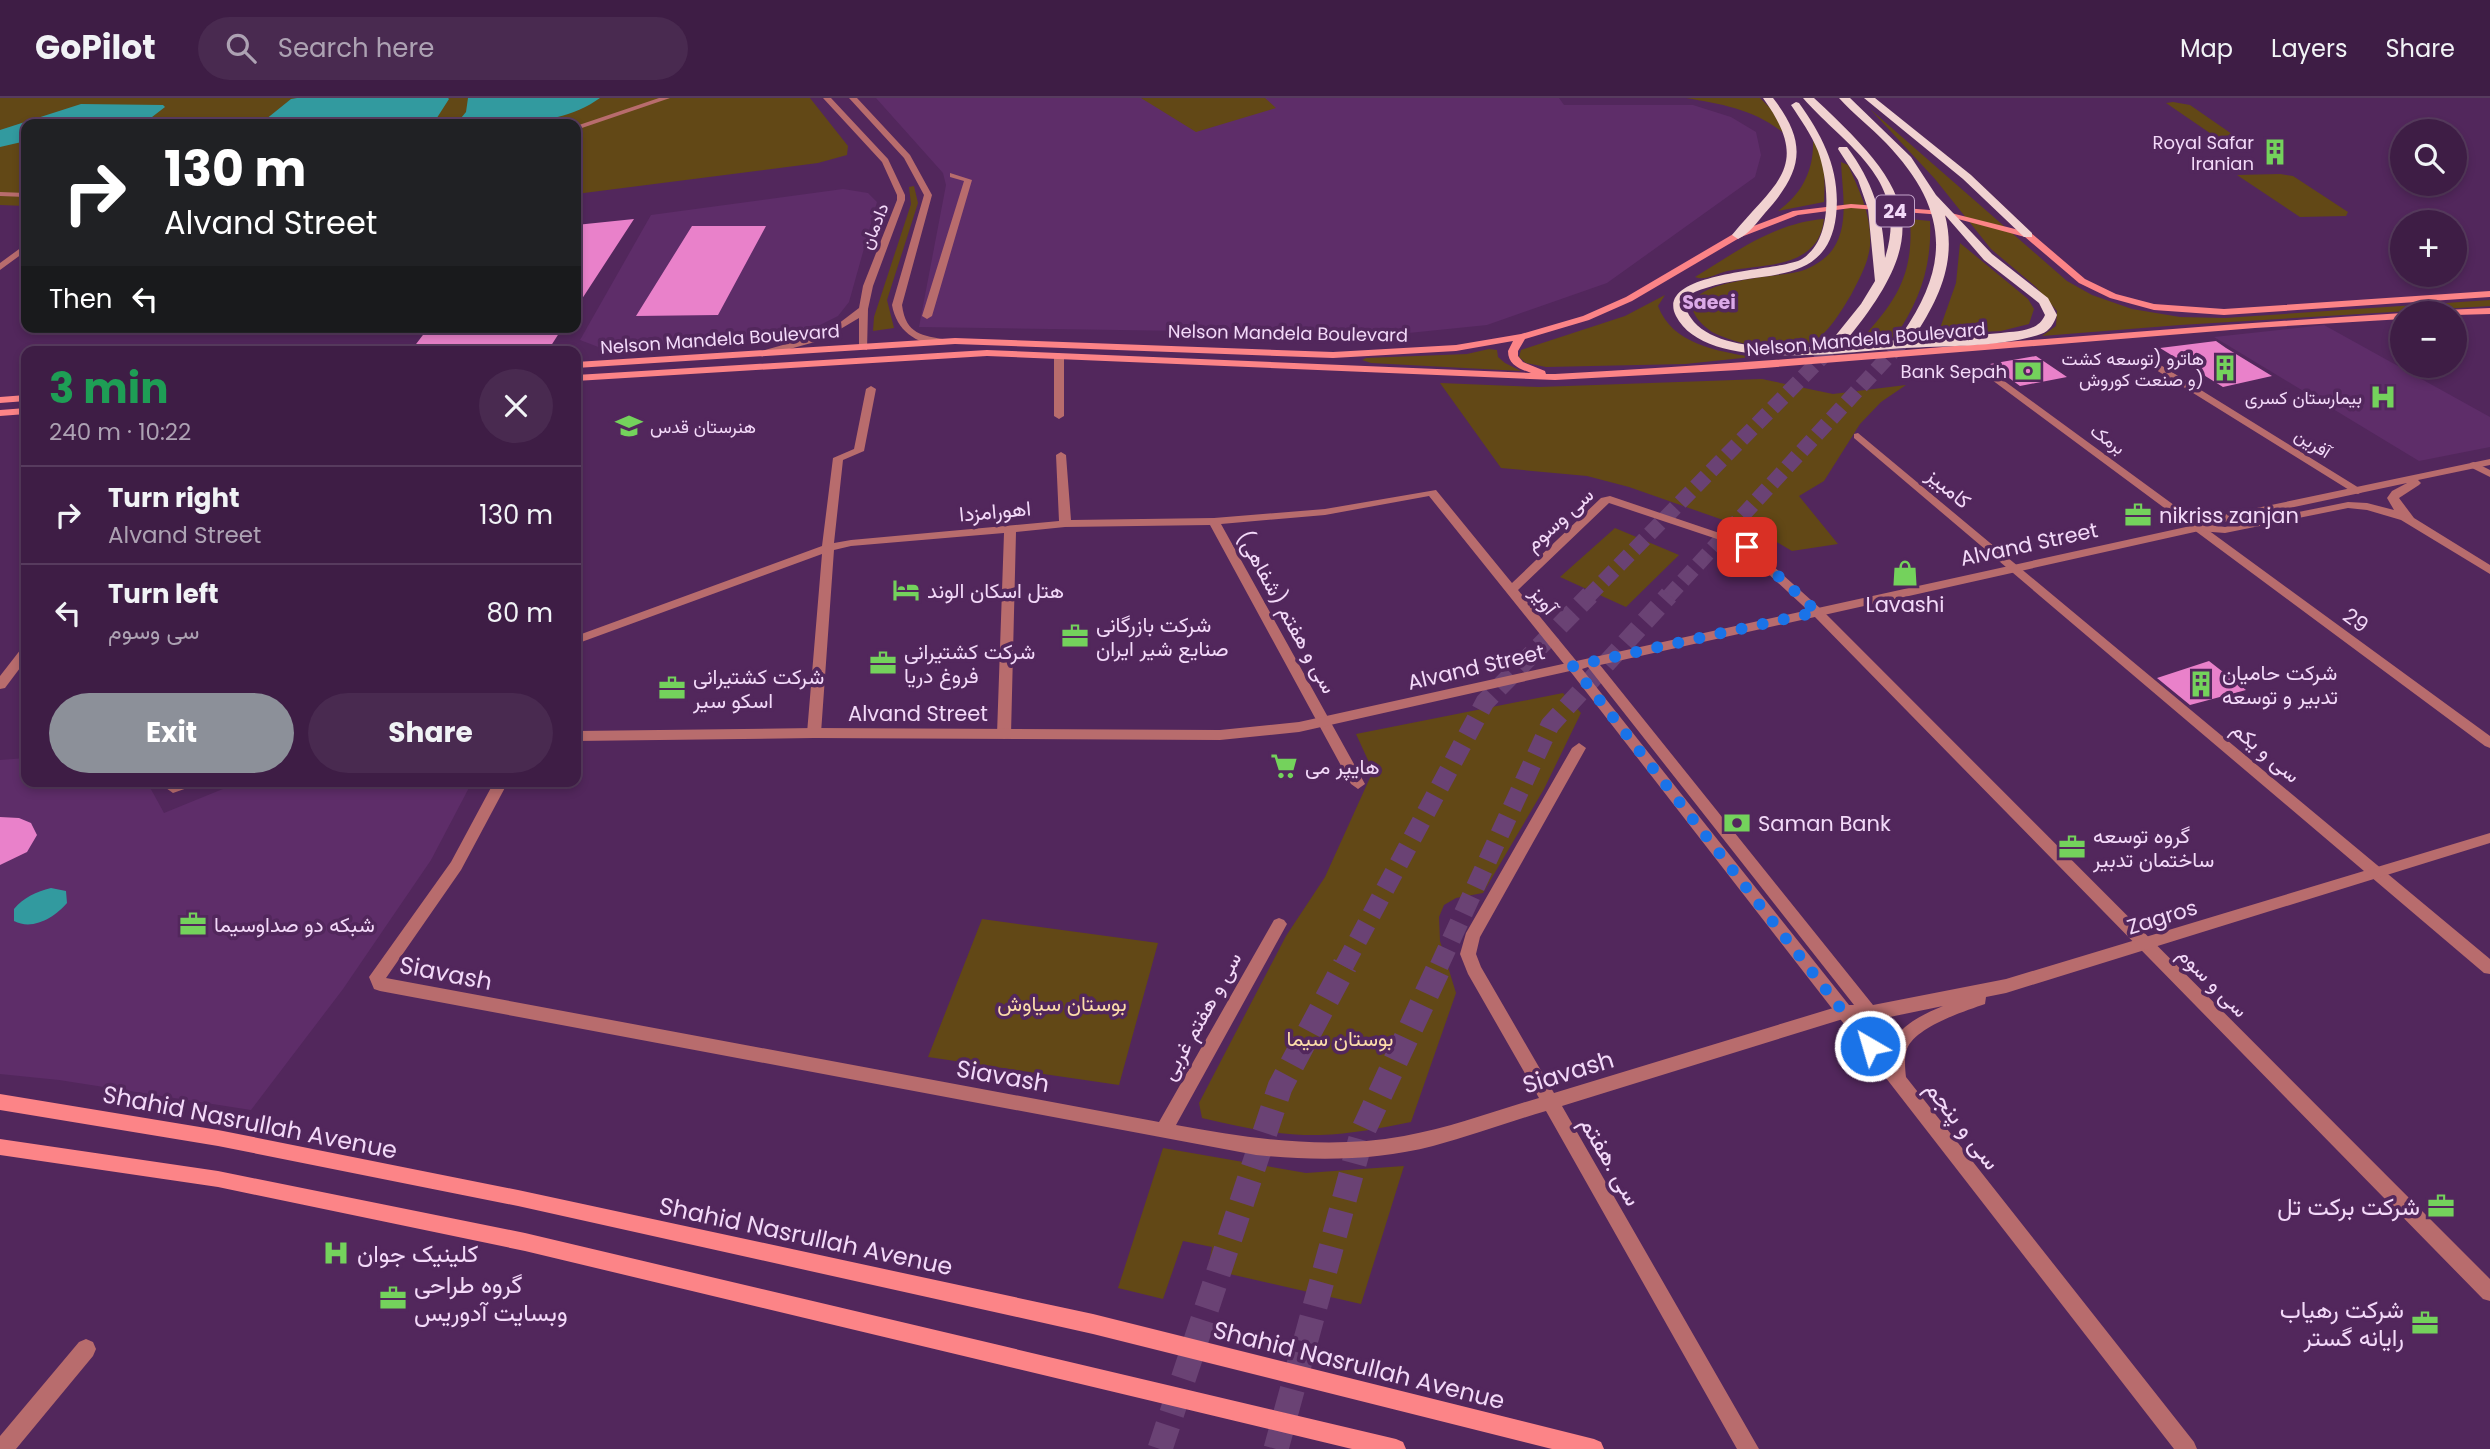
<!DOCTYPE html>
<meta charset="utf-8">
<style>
:root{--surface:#3e1d45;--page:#492a50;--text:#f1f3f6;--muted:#ada2b3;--line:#573b5e;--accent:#8c9099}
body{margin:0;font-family:Poppins,Vazirmatn,sans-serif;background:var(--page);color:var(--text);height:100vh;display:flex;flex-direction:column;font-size:26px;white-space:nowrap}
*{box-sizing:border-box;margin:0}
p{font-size:23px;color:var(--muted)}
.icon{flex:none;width:38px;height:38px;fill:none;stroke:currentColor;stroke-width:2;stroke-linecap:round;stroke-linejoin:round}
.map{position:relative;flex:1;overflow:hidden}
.sheet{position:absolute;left:21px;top:248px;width:560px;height:441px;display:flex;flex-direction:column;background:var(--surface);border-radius:14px;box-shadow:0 4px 10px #0003,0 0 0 2px var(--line)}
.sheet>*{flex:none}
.guide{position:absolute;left:21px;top:21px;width:560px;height:214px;border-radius:14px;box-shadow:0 4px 10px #0003,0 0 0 2px var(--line);background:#202124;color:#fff;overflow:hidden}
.tools{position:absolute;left:2390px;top:21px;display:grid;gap:14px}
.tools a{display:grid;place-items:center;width:77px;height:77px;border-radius:50%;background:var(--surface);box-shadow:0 4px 10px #0003,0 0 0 2px var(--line);font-size:35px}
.pin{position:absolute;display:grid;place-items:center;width:60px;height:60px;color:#fff;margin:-30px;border-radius:14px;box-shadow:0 4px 10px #0006}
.me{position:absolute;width:77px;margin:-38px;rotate:322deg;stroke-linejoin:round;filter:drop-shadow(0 0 5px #0008)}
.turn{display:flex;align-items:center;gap:24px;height:147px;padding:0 28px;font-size:32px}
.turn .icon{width:91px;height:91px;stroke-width:2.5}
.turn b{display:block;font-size:49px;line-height:60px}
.then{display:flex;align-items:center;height:66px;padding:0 28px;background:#0003;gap:14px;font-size:26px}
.round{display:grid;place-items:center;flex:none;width:74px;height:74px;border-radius:37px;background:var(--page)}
.overview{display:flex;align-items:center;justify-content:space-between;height:119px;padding:0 28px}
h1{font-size:42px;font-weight:700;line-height:52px;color:#1e9e55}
.button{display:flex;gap:14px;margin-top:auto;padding:14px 28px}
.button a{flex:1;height:80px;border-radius:42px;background:var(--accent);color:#fff;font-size:28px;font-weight:700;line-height:80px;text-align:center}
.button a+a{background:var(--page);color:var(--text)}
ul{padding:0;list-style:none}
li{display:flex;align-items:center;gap:21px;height:98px;padding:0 28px;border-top:2px solid var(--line)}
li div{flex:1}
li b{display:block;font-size:26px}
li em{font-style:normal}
header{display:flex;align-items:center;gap:42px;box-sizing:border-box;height:98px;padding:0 35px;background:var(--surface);border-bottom:2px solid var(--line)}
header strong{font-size:33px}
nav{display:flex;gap:38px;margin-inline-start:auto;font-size:24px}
.search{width:490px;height:63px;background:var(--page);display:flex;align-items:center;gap:18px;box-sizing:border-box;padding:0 24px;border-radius:38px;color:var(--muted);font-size:26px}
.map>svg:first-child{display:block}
</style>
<header>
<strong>GoPilot</strong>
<div class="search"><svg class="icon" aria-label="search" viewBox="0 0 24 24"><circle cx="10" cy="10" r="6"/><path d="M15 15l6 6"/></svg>Search here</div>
<nav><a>Map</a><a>Layers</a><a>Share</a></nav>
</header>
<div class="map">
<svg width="2490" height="1351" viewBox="0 0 2490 1351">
<rect width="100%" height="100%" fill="#52275c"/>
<!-- built -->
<path fill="#5e2d69" d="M876,0H1559L1564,7H1693L1731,19L1756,34L1761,57L1755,79L1607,185L1487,227L1399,236L919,229L946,87L943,75Z
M843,91L868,95L877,104L849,204L838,218L820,227L761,241L601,250L580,242L651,117Z
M2324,227L2490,319V349L2419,363L2214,239Z
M26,660V684H147L164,715L240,684H472L431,762L343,891L251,1012L59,982L0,976V662Z"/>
<!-- green -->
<path fill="#624816" d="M0,0H810L848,48L847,57L818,65L576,96V26H26V108L0,107Z
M1141,0H1265L1276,10L1196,34Z
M1686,0H1760L1771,11L1786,37C1757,12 1722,6 1686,0Z
M2173,4L2190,7L2242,43L2223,44L2166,5Z
M1870,11L2067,183L2092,197L2132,211L2180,219L2225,220L2490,202V208L2180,227L2042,238L2056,228L2057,213L2036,189L1991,151L1935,81Z
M1813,43C1826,58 1825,84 1824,104L1778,113C1802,96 1814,72 1813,43Z
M1841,64L1848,67C1860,94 1872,118 1870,148C1868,166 1859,181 1851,197C1841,213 1828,237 1810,245C1782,257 1738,247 1712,234C1705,229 1698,223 1694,215C1680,182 1779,179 1797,174C1808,172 1821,164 1829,156C1851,132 1842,94 1841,64Z
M2280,76L2293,78L2348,114L2346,118L2300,119L2237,77Z
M914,88L918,105L887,202L894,230L873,233L874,219L911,106L909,89Z
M1824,121C1819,171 1763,166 1727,173C1716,176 1705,183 1695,179C1736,154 1774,125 1824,121Z
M1910,121L1930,123C1932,168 1920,202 1895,239L1859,244C1896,203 1914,178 1910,121Z
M1960,145L2028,201L2034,211L2029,226L2001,233L1938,236L1956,185Z
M1665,197L1658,208C1672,246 1717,253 1752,259L1685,266L1546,269L1526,265L1519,259L1521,252L1625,218Z
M1489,251L1497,252L1498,259L1505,265L1521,273L1371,265L1362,262L1366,260L1467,256Z
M1762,281L1833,296L1906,287L1881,304L1860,326L1824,383L1799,398L1838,446L1792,453L1763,436L1629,389L1587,378L1501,370L1440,285L1539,289Z
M1615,430L1679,457L1626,509L1560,479Z
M1563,595L1581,615L1544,691L1483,795L1456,800L1444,807L1439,819L1440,843L1456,895L1411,1024C1381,1030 1351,1036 1320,1037C1281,1038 1240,1029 1202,1020L1199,1005L1286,838L1325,779L1373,673L1356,636Z
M982,821L1158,845L1119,987L928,959Z
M1163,1050L1306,1075L1404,1068L1361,1206L1208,1171L1212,1149L1183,1143L1163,1201L1118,1190Z"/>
<!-- water -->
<path fill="#329a9f" d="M297,0H448L449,1L433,26H260L291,1Z
M468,0H600C560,29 503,26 456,26L466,14Z
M81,6L163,7L165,9L143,26H26V43L0,49V32Z
M51,790L66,793L67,805C55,819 33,833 14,823V811C24,799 36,794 51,790Z"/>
<!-- building -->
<path fill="#e981ca" d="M634,121L576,210V127Z
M692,128H766L718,217L636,218Z
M429,229H563L547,254H506L496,250L410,254Z
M2216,243L2226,250L2272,278L2223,289L2160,250Z
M2036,258L2067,279L2020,288L1990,266Z
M2209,563L2246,592L2190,607L2157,580Z
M0,719L19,720L31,725L37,737L27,754L0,767Z"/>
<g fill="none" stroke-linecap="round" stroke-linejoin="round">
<!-- trunk-tunnel-far2 -->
<path stroke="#6a4274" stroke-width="15" stroke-dasharray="15 7" stroke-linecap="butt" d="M1588,499L1839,242
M1668,499L1909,236"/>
<!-- trunk-tunnel-far1 -->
<path stroke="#6a4274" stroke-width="19" stroke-dasharray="19 10" stroke-linecap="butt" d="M1344,868L1485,604L1590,497
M1439,868L1550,627L1669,497"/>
<!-- trunk-tunnel -->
<path stroke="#6a4274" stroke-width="25" stroke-dasharray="25 12" stroke-linecap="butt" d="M1160,1351L1280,989L1345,867
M1276,1351L1363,1033L1440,867"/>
<!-- pedestrian -->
<path fill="#b86c6d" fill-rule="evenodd" d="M659,0H670L576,32V28Z
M0,94L26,95V99L0,98Z"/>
<!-- minor -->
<path fill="#b86c6d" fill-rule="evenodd" d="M950,75L972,82L932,218L927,221L922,218L964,83L950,79Z
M1059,255L1064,258V318L1059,321L1054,318V258Z
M2140,258H2146L2364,393L2358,396L2354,395L2140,262Z
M1996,277L2490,638V650L2485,648L1992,282V278Z
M871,288L876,291L864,353L843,362L834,445L851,442L1059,423L1056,357L1061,354L1066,357L1071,422L1214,420L1325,411L1436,392L1512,485L1601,400L1610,398L1746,444L1821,511L2490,1181V1203L2483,1201L1813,517L1738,448L1609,405L1518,492L1578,565L1579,568L1573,572L1568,571L1429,398L1325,417L1221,426L1365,686L1358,691L1351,686L1210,427L1065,429L1016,434L1011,636L1004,641L997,636L1004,435L851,448L834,452L821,635L814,640L807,635L822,456L576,546V538L822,448L833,360L854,351L866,291Z
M1858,335L2490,861V876L2484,875L1854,340V336Z
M2474,364L2490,372V379L2470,369V365Z
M26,550V562L5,590L0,591V578L21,551Z
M1579,645L1586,650L1480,839L1476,856L1481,869L1554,995L1843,907L1849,909L1851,914L1849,919L1843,921L1562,1008L1759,1351H1737L1546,1013C1508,1024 1471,1038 1433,1048C1375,1063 1315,1063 1256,1057L380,893L374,891L369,879L451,764L494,684H508L461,772L386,880L1159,1024L1274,822L1279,820L1284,822L1287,826L1176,1027C1252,1041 1327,1052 1404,1038C1450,1030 1494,1013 1539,1000L1468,876L1460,856L1466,835L1572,650Z
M173,684H195L193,688L173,695L166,690Z
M86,1241L93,1244L96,1251L93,1258L16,1351H0V1338L79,1244Z"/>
<!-- tertiary -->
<path fill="#b86c6d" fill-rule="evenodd" d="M823,0H831L888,61L905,97V102L873,188L868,211L867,252L859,250V220L822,242L768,257L763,254L765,252L815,238L838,226L859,210L863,188L897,102V97L882,64Z
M849,0H857L910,57L932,97L902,207C906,237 922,237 947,242V246C920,249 897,235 892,207L924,97L904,60Z
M26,146V153L0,172V165Z
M2490,361V367L2418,382L2421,385L2419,387L2399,400L2414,420L2490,467V476L2401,422L2367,412L2348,410L2225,435L2199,433L1600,567L1873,907L2006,881L2490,735V745L2006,895L1986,899L1985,906C1965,913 1915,929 1907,951C1904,959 1905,970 1906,979L2194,1344L2197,1351H2174L1570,573L1299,634L1220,642L814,640L576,643V633L814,630L1220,632L1299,624L2195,427L2209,420ZM2407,385L2392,393L2387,400L2394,412L2367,405L2348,404L2225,429L2210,427ZM1588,569L1854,907H1849L1582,571ZM1943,908C1919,918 1893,930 1889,958L1859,921H1880Z"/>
<!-- secondary -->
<path fill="#fc8487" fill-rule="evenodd" d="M1851,106L1943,113L2031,135L2085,181L2116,196L2154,206L2224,211L2490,193V199L2224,217L2154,212L2110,200L2079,185L2025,139L1943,117L1851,110L1798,117L1741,139L1632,203L1589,222L1525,241L1518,253V258L1523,264L1545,273L1546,276H1555C1838,261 2120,232 2403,215V221L2255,230L1739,272L1555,282L987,258L576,283V277L987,252L1531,275C1520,271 1508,267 1508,253L1513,243L1456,253L1333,260L955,246L576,270V264L955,240L1333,254L1456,247L1521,236L1583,218L1626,199L1735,135L1793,113Z
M2490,210V216L2455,217V215H2440L2445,212Z
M26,297V303L0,305V299Z
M26,310V316L0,318V312Z
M0,996L218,1032L518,1092L1093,1216L1594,1341L1601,1344L1604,1351H1552L1093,1236L518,1108L218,1048L0,1012Z
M0,1041L218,1073L525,1135L1396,1341L1403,1344L1406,1351H1352L525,1153L218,1089L0,1057Z"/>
<!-- trunk -->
<path fill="#f1d2d1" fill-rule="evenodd" d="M1763,0H1773C1808,45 1803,73 1765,115C1758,123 1749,136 1738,141L1732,137C1775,84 1813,69 1763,0Z
M1803,0H1814C1912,91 1938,132 1844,245L1839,246L1832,242L1861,206L1875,183L1868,111L1858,82L1838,51L1839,49H1847C1873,84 1883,116 1885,160C1910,81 1847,50 1803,0Z
M1839,0H1850L1911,59L1936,97L1992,156L2048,200L2057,217C2054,225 2050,233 2041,236C2005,249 1943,248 1904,250C1850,253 1706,277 1676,218C1653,172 1781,174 1802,161C1834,141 1829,84 1818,53C1811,36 1801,22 1791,7L1796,4L1799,5C1824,40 1841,74 1836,118C1827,191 1758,171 1706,190C1700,192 1691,194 1688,200C1684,206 1687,215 1691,220C1721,264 1839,247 1885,243C1923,240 1962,239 2001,235C2017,233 2038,234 2045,217L2039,205L1984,162L1945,117C1957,163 1939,201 1914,239H1904L1902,236C1953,163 1946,108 1886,45C1871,29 1853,16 1839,0Z
M1864,0H1875L1971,77L2032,135V139H2024L1963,81Z"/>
</g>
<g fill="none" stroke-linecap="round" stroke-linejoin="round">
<!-- route -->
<path stroke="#1a73e8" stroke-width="12" stroke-dasharray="0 21.6" d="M1747,449L1817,514L1573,568L1870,948"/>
</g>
<!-- icons -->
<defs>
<g id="building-bare" transform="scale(2.1)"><path d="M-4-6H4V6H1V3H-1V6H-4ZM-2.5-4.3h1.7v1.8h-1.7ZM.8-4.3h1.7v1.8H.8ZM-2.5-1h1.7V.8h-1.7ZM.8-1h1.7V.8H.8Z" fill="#74d25c" stroke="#52275c" stroke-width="2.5" paint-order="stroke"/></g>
<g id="bank-bare" transform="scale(2.1)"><path d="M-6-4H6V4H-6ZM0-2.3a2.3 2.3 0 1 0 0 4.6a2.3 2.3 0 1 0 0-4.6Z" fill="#74d25c" stroke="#52275c" stroke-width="2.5" paint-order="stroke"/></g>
<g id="hospital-bare" transform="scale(2.1)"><path d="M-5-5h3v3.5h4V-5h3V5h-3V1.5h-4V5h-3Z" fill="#74d25c" stroke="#52275c" stroke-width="2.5" paint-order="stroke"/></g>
<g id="school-bare" transform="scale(2.1)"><path d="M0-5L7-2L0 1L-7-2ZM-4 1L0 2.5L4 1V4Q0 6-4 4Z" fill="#74d25c" stroke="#52275c" stroke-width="2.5" paint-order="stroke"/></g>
<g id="office-bare" transform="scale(2.1)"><path d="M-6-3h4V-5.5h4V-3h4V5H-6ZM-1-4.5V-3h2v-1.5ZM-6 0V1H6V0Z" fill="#74d25c" stroke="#52275c" stroke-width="2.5" paint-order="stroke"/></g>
<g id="shop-bare" transform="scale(2.1)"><path d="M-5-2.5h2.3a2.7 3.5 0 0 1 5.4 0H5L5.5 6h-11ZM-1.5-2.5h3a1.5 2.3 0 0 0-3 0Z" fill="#74d25c" stroke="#52275c" stroke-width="2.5" paint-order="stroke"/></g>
<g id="hotel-bare" transform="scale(2.1)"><path d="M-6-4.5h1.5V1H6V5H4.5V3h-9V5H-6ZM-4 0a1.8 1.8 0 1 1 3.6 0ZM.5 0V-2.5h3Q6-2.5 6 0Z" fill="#74d25c" stroke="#52275c" stroke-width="2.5" paint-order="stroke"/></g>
<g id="supermarket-bare" transform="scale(2.1)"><path d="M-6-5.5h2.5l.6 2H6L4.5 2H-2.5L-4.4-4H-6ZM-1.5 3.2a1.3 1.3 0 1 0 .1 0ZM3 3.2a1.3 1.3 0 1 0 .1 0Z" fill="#74d25c" stroke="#52275c" stroke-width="2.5" paint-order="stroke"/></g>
</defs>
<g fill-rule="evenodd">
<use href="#building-bare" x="2275" y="54"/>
<use href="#building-bare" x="2225" y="270"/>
<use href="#bank-bare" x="2028" y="273"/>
<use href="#hospital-bare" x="2383" y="299"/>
<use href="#school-bare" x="629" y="328"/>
<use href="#office-bare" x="2138" y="417"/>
<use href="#shop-bare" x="1905" y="475"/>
<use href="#hotel-bare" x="906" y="492"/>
<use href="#office-bare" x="1075" y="538"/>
<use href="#office-bare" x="883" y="565"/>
<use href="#building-bare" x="2201" y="586"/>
<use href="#office-bare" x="672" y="590"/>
<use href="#supermarket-bare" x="1284" y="668"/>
<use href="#bank-bare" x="1737" y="725"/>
<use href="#office-bare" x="2072" y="749"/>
<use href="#office-bare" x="193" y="826"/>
<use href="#office-bare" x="2441" y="1108"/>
<use href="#hospital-bare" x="336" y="1155"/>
<use href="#office-bare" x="393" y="1200"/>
<use href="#office-bare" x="2425" y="1225"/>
</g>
<g text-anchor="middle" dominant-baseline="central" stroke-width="7" stroke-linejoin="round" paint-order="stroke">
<!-- far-poi labels -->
<g font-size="18" fill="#f3d9f9" stroke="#52275c" text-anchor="end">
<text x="2254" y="44">Royal Safar<tspan x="2254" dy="21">Iranian</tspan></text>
<text x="2204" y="260">هاترو (توسعه کشت<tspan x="2204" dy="21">و صنعت کوروش)</tspan></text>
<text x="2007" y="273">Bank Sepah</text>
<text x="2362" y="299">بیمارستان کسری</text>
<text x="650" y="328" text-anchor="start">هنرستان قدس</text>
</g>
<!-- far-street labels -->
<g font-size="18" fill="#f3d9f9" stroke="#52275c">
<text transform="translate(874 128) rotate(-68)">دادمان</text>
<text transform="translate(1288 235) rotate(1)">Nelson Mandela Boulevard</text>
<text transform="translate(720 241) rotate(-4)">Nelson Mandela Boulevard</text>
<text transform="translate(1866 241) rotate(-5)">Nelson Mandela Boulevard</text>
<text transform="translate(2108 341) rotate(36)">برمک</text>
<text transform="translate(2313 345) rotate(32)">آفرین</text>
</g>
<!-- shield labels -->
<rect fill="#52275c" stroke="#c3a4ca" stroke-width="2" x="1876" y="97.5" width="38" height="31" rx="5"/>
<g font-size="19" font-weight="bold" fill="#f3d9f9">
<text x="1895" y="113">24</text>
</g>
<!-- far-neighbourhood labels -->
<g font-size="19" font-weight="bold" fill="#dcaae8" stroke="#52275c">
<text x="1709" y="204">Saeei</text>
</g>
<!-- street labels -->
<g font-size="21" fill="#f3d9f9" stroke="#52275c">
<text transform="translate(1949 390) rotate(40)">کامبیز</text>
<text transform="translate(995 413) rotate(-5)">اهورامزدا</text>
<text transform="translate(1559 421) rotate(-42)">سی وسوم</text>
<text transform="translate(2029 446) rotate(-12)">Alvand Street</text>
<text transform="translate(1544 502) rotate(52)">آویز</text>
<text transform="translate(1287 514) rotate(61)">سی و هفتم (شفاهی)</text>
<text transform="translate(2356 522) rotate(36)">29</text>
<text transform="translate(1476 569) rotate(-13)">Alvand Street</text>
<text x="918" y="615">Alvand Street</text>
<text transform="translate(2266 654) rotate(40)">سی و یکم</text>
<text transform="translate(2162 819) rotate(-17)">Zagros</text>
<text transform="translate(2213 884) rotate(45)">سی و سوم</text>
<text transform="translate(1201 918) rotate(-61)">سی و هفتم غربی</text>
</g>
<!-- poi labels -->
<g font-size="21" fill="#f3d9f9" stroke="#52275c" text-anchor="start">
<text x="2159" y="417">nikriss zanjan</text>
<text x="927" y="492">هتل اسکان الوند</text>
<text x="1905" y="506" text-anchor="middle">Lavashi</text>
<text x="1096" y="526">شرکت بازرگانی<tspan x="1096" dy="24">صنایع شیر ایران</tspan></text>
<text x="904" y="553">شرکت کشتیرانی<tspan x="904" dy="24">فروغ دریا</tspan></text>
<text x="2222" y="574">شرکت حامیان<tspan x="2222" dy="24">تدبیر و توسعه</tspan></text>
<text x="693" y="578">شرکت کشتیرانی<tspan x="693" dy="24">اسکو سیر</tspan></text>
<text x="1305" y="668">هایپر می</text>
<text x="1758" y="725">Saman Bank</text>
<text x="2093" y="737">گروه توسعه<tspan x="2093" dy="24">ساختمان تدبیر</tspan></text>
<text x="214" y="826">شبکه دو صداوسیما</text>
</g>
<!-- park labels -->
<g font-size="21" fill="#fcddaa" stroke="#52275c">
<text x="1062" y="905">بوستان سیاوش</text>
<text x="1340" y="940">بوستان سیما</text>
</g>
<!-- near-street labels -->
<g font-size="24" fill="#f3d9f9" stroke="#52275c">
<text transform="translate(446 875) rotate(11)">Siavash</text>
<text transform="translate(1568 974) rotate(-17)">Siavash</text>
<text transform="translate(1003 978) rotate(10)">Siavash</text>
<text transform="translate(250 1024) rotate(11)">Shahid Nasrullah Avenue</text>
<text transform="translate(1963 1027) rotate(52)">سی و پنجم</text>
<text transform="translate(1611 1063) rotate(60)">سی .هفتم</text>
<text transform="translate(806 1138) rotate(12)">Shahid Nasrullah Avenue</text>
<text transform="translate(1359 1267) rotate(14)">Shahid Nasrullah Avenue</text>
</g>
<!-- near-poi labels -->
<g font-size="24" fill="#f3d9f9" stroke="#52275c" text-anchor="end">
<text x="2420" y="1108">شرکت برکت تل</text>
<text x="357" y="1155" text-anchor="start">کلینیک جوان</text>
<text x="414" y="1186" text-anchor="start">گروه طراحی<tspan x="414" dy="28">وبسایت آدوریس</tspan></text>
<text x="2404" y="1211">شرکت رهیاب<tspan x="2404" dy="28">رایانه گستر</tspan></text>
</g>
</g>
</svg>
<div class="tools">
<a><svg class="icon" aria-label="search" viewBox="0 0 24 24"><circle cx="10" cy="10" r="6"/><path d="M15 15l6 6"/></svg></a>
<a>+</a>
<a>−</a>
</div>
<div class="pin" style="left:1747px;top:449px;background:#d93025"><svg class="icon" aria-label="arrive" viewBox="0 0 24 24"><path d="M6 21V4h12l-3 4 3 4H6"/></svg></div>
<svg class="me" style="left:1870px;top:948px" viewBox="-20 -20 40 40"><circle r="17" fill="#1a73e8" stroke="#fff" stroke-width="3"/><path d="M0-11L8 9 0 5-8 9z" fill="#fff"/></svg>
<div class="guide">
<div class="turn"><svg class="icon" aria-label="right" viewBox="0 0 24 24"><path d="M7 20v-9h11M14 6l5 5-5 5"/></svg><div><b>130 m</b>Alvand Street</div></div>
<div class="then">Then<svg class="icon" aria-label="left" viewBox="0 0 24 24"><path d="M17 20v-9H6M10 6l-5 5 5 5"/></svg></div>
</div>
<section class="sheet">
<div class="overview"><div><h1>3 min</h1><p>240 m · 10:22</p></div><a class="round"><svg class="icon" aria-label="close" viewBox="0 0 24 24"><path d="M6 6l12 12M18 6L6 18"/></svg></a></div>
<ul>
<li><svg class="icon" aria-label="right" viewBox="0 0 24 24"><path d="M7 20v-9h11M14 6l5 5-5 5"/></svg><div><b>Turn right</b><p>Alvand Street</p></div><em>130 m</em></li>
<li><svg class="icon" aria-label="left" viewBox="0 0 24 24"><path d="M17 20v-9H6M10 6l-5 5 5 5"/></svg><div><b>Turn left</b><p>سی وسوم</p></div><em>80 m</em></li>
</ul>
<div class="button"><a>Exit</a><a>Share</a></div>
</section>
</div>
